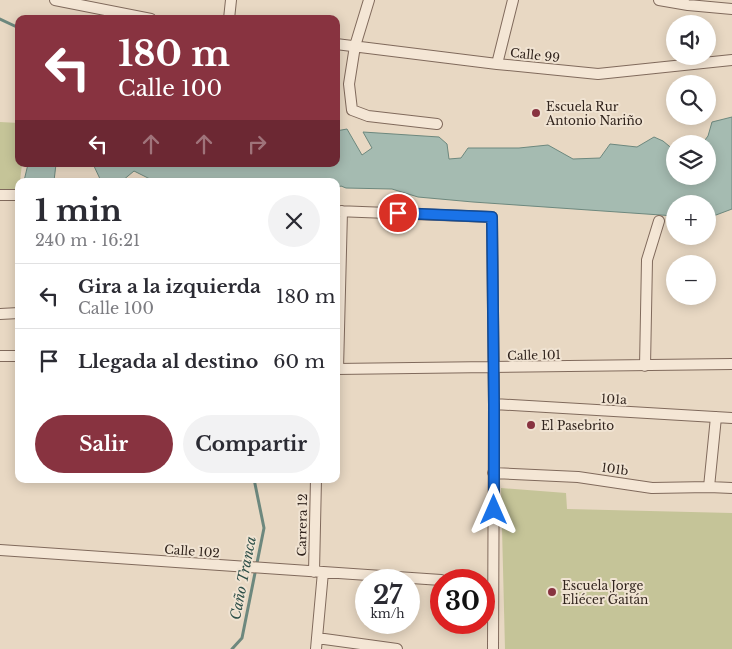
<!DOCTYPE html>
<html lang="es">
<meta charset="utf-8">
<style>
:root{--surface:#fff;--page:#f2f2f3;--text:#2b2b33;--muted:#7c7c81;--line:#e1e1e2;--accent:#883340}
body{margin:0;font-family:"Libre Baskerville",serif;background:var(--page);color:var(--text);height:100vh;display:flex;flex-direction:column;font-size:19px;white-space:nowrap}
*{box-sizing:border-box;margin:0}
p{font-size:16px;color:var(--muted)}
.icon{flex:none;width:28px;height:28px;fill:none;stroke:currentColor;stroke-width:2;stroke-linecap:round;stroke-linejoin:round}
.map{position:relative;flex:1;overflow:hidden}
.details{position:absolute;left:15px;top:178px;width:325px;height:305px;display:flex;flex-direction:column;background:var(--surface);border-radius:10px;box-shadow:0 2px 12px #0003}
.details>*{flex:none}
.guide{position:absolute;left:15px;top:15px;width:325px;height:152px;border-radius:10px;box-shadow:0 2px 12px #0003;background:#883340;color:#fff;overflow:hidden}
.tools{position:absolute;left:666px;top:15px;display:grid;gap:10px}
.tools a{display:grid;place-items:center;width:50px;height:50px;border-radius:50%;background:var(--surface);box-shadow:0 2px 12px #0003;font-size:25px}
.speed{position:absolute;left:355px;top:569px;display:flex;gap:10px;font-size:25px;font-weight:700;text-align:center}
.speed>*{display:grid;place-content:center;width:65px;height:65px;border-radius:50%;background:var(--surface);box-shadow:0 2px 12px #0003;line-height:1}
.speed small{font-size:12px;font-weight:400}
.speed .limit{border:8px solid #d22;background:#fff;color:#111}
.pin{position:absolute;display:grid;place-items:center;width:42px;height:42px;color:#fff;margin:-21px;border:2px solid #fff;border-radius:50%;box-shadow:0 1px 5px #0007}
.me{position:absolute;width:55px;margin:-28px;rotate:0deg;stroke-linejoin:round;filter:drop-shadow(0 0 4px #0008)}
.turn{display:flex;align-items:center;gap:18px;height:105px;padding:0 20px;font-size:22px}
.turn .icon{width:65px;height:65px;stroke-width:2.5}
.turn b{display:block;font-size:35px;line-height:42px}
.lanes{display:flex;align-items:center;height:48px;padding:0 20px;background:#0003;justify-content:center;gap:25px;direction:ltr}
.lanes .off{opacity:.35}
.round{display:grid;place-items:center;flex:none;width:52px;height:52px;border-radius:26px;background:var(--page)}
.summary{display:flex;align-items:center;justify-content:space-between;height:85px;padding:0 20px}
h1{font-size:30px;font-weight:700;line-height:38px}
.action{display:flex;gap:10px;margin-top:auto;padding:10px 20px}
.action a{flex:1;height:58px;border-radius:30px;background:var(--accent);color:#fff;font-size:20px;font-weight:700;line-height:58px;text-align:center}
.action a+a{background:var(--page);color:var(--text)}
ul{padding:0;list-style:none}
li{display:flex;align-items:center;gap:15px;height:65px;padding:0 20px;border-top:1px solid var(--line)}
li div{flex:1}
li b{display:block;font-size:19px}
li em{font-style:normal}
.map>svg:first-child{display:block}
</style>
<div class="map">
<svg width="732" height="649" viewBox="0 0 732 649">
<rect width="100%" height="100%" fill="#e8d8c3"/>
<!-- green -->
<path fill="#c5c498" d="M0,122L19,123V164H22L19,190L0,189Z
M501,488L566,493L567,509L732,513V649H505Z"/>
<!-- water -->
<path fill="#a5bbb1" stroke="#6d887e" d="M732,117V209L716,215L708,216V204H675V216L473,202L418,197L392,189L346,188L341,186L336,188V181H154L134,171L122,181H101L93,164H336V131L347,129L362,155L372,148L363,132L439,137L447,144L449,159L461,158L468,148H519L548,145L573,159L600,158L610,144L637,147L654,137L663,141L675,151V176H708V144H702L708,136L712,122Z
M28,164H56L54,181H24Z"/>
<g fill="none" stroke-linecap="round" stroke-linejoin="round">
<!-- stream -->
<path stroke="#6d887e" stroke-width="3" d="M0,19L19,28
M232,649L242,638L264,528L254,479"/>
<!-- minor casing -->
<g stroke="#806a5c" stroke-width="12">
<path id="minor" d="M55,0L151,19
M369,0L355,46L349,84L352,110L368,116L437,124
M659,0L688,5L732,9
M229,19L231,0
M336,44L497,64L598,74L732,60
M497,64L513,0
M0,195H19
M336,211L492,217L494,404L493,649
M0,314L19,313
M0,356H19
M645,366L647,260L659,221
M336,369L732,364
M338,369L342,211
M494,404L732,418
M493,473L578,477L652,488L709,487L732,488
M709,487L716,417
M0,550L441,580
M314,572L316,479
M317,638L397,649
M316,649L323,572"/>
</g>
<!-- minor -->
<use href="#minor" stroke="#f4e6d5" stroke-width="10"/>
</g>
<g fill="none" stroke-linecap="round" stroke-linejoin="round">
<!-- route casing -->
<g stroke="#114b97" stroke-width="12">
<path id="route" d="M398,213L492,217L494,404V510"/>
</g>
<!-- route -->
<use href="#route" stroke="#1a73e8" stroke-width="9"/>
</g>
<!-- markers -->
<g fill="#883340" stroke="#f0e3d2" stroke-width="2">
<circle cx="536" cy="113" r="5"/>
<circle cx="531" cy="425" r="5"/>
<circle cx="552" cy="592" r="5"/>
</g>
<g text-anchor="middle" dominant-baseline="central" stroke-width="4" stroke-linejoin="round" paint-order="stroke">
<!-- street labels -->
<g font-size="12" fill="#32251e" stroke="#f0e3d2">
<text transform="translate(535 55) rotate(6)">Calle 99</text>
<text transform="translate(534 355) rotate(-1)">Calle 101</text>
<text transform="translate(614 399) rotate(3)">101a</text>
<text transform="translate(615 469) rotate(8)">101b</text>
<text transform="translate(302 525) rotate(-89)">Carrera 12</text>
<text transform="translate(192 551) rotate(4)">Calle 102</text>
</g>
<!-- poi labels -->
<g font-size="12" fill="#32251e" stroke="#f0e3d2" text-anchor="start">
<text x="546" y="106">Escuela Rur<tspan x="546" dy="14">Antonio Nariño</tspan></text>
<text x="541" y="425">El Pasebrito</text>
<text x="562" y="585">Escuela Jorge<tspan x="562" dy="14">Eliécer Gaitán</tspan></text>
</g>
<!-- water labels -->
<g font-size="14" font-style="italic" fill="#2f5049" stroke="#f0e3d2">
<text transform="translate(243 578) rotate(-79)">Caño Tranca</text>
</g>
</g>
</svg>
<div class="tools">
<a><svg class="icon" aria-label="sound" viewBox="0 0 24 24"><path d="M4 9h4l5-4v14l-5-4H4zM17 9q2 3 0 6"/></svg></a>
<a><svg class="icon" aria-label="search" viewBox="0 0 24 24"><circle cx="10" cy="10" r="6"/><path d="M15 15l6 6"/></svg></a>
<a><svg class="icon" aria-label="layers" viewBox="0 0 24 24"><path d="M12 4l9 5-9 5-9-5zM3 14l9 5 9-5"/></svg></a>
<a>+</a>
<a>−</a>
</div>
<div class="speed"><div>27<small>km/h</small></div><div class="limit">30</div></div>
<div class="pin" style="left:398px;top:213px;background:#d93025"><svg class="icon" aria-label="arrive" viewBox="0 0 24 24"><path d="M6 21V4h12l-3 4 3 4H6"/></svg></div>
<svg class="me" style="left:494px;top:510px" viewBox="-20 -20 40 40"><path d="M0-17L14 15 0 8-14 15z" fill="#1a73e8" stroke="#fff" stroke-width="4"/></svg>
<div class="guide">
<div class="turn"><svg class="icon" aria-label="left" viewBox="0 0 24 24"><path d="M17 20v-9H6M10 6l-5 5 5 5"/></svg><div><b>180 m</b>Calle 100</div></div>
<div class="lanes"><svg class="icon" aria-label="left" viewBox="0 0 24 24"><path d="M17 20v-9H6M10 6l-5 5 5 5"/></svg><svg class="icon off" aria-label="ahead" viewBox="0 0 24 24"><path d="M12 20V5M6 11l6-6 6 6"/></svg><svg class="icon off" aria-label="ahead" viewBox="0 0 24 24"><path d="M12 20V5M6 11l6-6 6 6"/></svg><svg class="icon off" aria-label="right" viewBox="0 0 24 24"><path d="M7 20v-9h11M14 6l5 5-5 5"/></svg></div>
</div>
<section class="details">
<div class="summary"><div><h1>1 min</h1><p>240 m · 16:21</p></div><a class="round"><svg class="icon" aria-label="close" viewBox="0 0 24 24"><path d="M6 6l12 12M18 6L6 18"/></svg></a></div>
<ul>
<li><svg class="icon" aria-label="left" viewBox="0 0 24 24"><path d="M17 20v-9H6M10 6l-5 5 5 5"/></svg><div><b>Gira a la izquierda</b><p>Calle 100</p></div><em>180 m</em></li>
<li><svg class="icon" aria-label="arrive" viewBox="0 0 24 24"><path d="M6 21V4h12l-3 4 3 4H6"/></svg><div><b>Llegada al destino</b></div><em>60 m</em></li>
</ul>
<div class="action"><a>Salir</a><a>Compartir</a></div>
</section>
</div>
